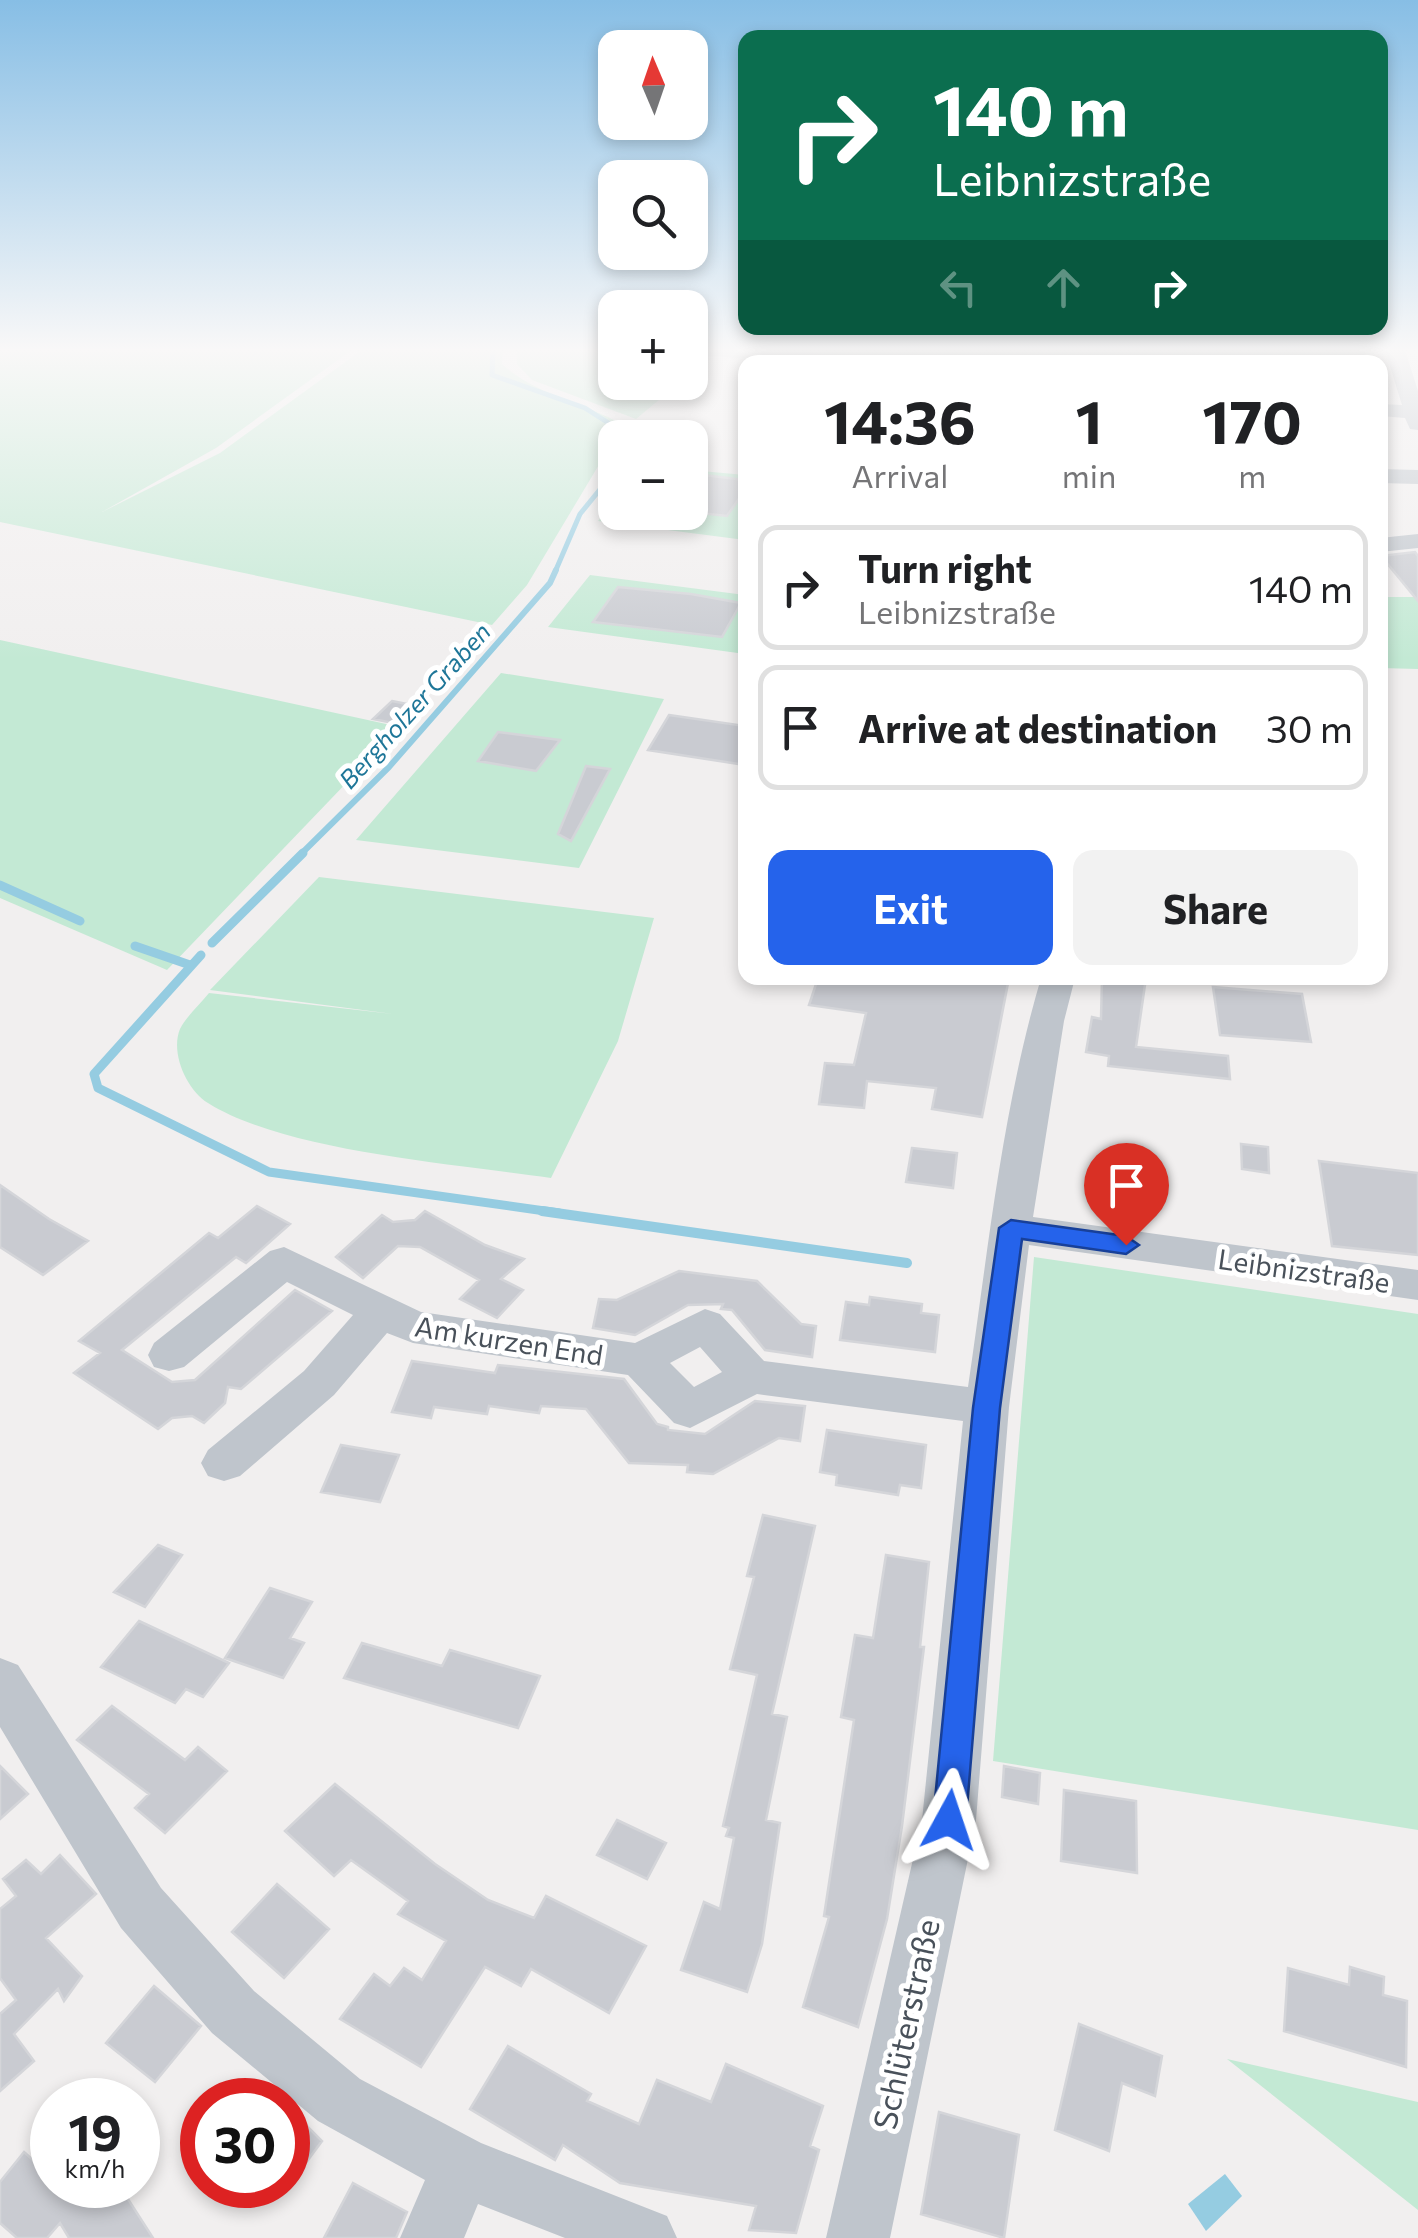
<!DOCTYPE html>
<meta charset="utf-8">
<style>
:root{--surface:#fff;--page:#f2f2f2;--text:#202124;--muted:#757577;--line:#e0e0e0;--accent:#2563eb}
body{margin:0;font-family:Commissioner,sans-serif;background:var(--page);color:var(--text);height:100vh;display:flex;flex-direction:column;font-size:38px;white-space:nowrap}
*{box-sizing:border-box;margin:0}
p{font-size:32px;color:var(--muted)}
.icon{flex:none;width:55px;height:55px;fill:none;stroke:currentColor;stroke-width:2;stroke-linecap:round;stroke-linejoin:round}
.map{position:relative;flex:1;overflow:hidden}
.panel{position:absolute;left:738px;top:355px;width:650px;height:630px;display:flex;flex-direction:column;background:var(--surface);border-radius:20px;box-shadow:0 5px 15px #0003}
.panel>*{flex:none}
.hud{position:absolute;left:738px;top:30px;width:650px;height:305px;border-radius:20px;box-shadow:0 5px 15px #0003;background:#0b6e4f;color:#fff;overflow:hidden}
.needle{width:65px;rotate:358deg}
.tools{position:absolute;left:598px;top:30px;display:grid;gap:20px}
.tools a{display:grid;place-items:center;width:110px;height:110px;border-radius:20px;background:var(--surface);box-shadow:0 5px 15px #0003;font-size:50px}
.speed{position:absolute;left:30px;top:2078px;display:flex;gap:20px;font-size:50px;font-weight:700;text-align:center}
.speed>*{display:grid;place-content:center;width:130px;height:130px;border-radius:50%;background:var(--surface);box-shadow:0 5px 15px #0003;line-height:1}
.speed small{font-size:25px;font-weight:400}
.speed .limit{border:15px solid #d22;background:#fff;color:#111}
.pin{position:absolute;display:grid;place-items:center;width:85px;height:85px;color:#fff;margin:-102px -42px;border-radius:50% 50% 50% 0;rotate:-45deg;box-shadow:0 0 10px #0007}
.pin .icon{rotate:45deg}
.me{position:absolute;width:110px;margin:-55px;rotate:5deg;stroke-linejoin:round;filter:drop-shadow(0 0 8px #0008)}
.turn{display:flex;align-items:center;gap:35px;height:210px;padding:0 30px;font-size:45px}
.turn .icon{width:130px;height:130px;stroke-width:2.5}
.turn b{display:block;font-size:70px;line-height:85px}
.lanes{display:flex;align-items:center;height:95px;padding:0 30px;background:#0003;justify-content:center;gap:50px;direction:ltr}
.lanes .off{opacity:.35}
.eta{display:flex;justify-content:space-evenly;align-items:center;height:170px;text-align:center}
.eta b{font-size:60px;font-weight:700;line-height:70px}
.primary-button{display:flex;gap:20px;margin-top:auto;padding:20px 30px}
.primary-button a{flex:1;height:115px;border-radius:20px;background:var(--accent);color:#fff;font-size:40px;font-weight:700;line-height:115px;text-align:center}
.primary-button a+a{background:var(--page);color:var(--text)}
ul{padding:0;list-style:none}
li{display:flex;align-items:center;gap:30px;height:125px;margin:0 20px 15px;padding:0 10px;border:5px solid var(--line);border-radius:20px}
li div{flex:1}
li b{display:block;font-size:38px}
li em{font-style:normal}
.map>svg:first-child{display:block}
</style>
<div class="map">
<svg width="1418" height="2238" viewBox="0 0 1418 2238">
<rect width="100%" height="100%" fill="#f1efef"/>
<!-- green -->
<path fill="#c3e9d4" d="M0,347H356L216,448L102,512L220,453L366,347H503L502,364C537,396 587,403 627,427L615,438L527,585L492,625L0,522Z
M517,347H612L604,356L615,360V382L677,385L636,419L532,380L517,364Z
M729,347H1371L1378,362H891Z
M690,470L745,475V540L598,521L615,501V512H690Z
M590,575L745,595V654L548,627Z
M1380,597H1418V669L1380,668Z
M0,640L400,727L167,970L0,898Z
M501,673L664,699L579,868L356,840Z
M319,877L654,918L618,1041L551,1178C457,1164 286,1152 208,1103C187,1090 170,1053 180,1029C186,1017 200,1004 209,993L393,1014L210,990Z
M1034,1257L1418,1314V1830L993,1761Z
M1227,2059L1418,2102V2210Z"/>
<!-- water -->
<path fill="#95cce1" d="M1225,2174L1242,2196L1206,2231L1188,2204Z"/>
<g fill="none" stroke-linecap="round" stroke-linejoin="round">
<!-- stream-far3 -->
<path stroke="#95cce1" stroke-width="5" d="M493,347L492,375L585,408L632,438
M555,572L580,514L615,471"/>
<!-- stream-far2 -->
<path stroke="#95cce1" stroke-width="6" d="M300,855L389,767L550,583L556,570"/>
<!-- stream-far1 -->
<path stroke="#95cce1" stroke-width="9" d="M0,885L80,921
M212,943L303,853
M135,946L190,965
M201,955L94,1074L98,1088L269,1172L559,1213"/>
<!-- stream -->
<path stroke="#95cce1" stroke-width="10" d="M542,1211L907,1263"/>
</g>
<!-- building -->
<path fill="#c9cbd1" stroke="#d4d5d9" stroke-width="2.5" d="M696,474L745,480V490L727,516L690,512V480Z
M1415,552L1418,556V601L1381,556Z
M618,587L691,594L741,603L722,637L593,622Z
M392,701L417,706L398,724L373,719Z
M669,715L745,726V765L648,750Z
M498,732L560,740L536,771L478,761Z
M586,766L610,769L571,841L558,834Z
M818,978H1009L982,1117L932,1109L936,1088L867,1081L864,1108L819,1104L825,1063L854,1065L866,1013L809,1005Z
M1102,978H1146L1136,1047L1228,1056L1230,1079L1108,1066L1109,1056L1086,1052L1092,1017L1101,1019Z
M1213,987L1302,994L1311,1042L1220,1035Z
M1241,1144L1268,1147L1269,1173L1242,1169Z
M912,1148L957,1153L953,1188L906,1182Z
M1319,1161L1418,1173V1255L1332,1246Z
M0,1185L49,1219L88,1241L43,1275L0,1247Z
M257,1206L290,1224L246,1263L236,1257L122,1350L172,1382L195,1380L295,1290L332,1311L241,1389L228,1387L225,1403L204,1423L192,1416L172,1418L158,1429L74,1373L100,1353L79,1341L209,1233L218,1238Z
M425,1211L485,1245L524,1259L501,1279L523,1290L497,1318L460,1299L479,1280L420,1247L398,1246L363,1278L336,1257L382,1215L393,1222L415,1220Z
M679,1271L757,1281L801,1324L816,1326L812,1357L765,1350L732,1310L721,1309L723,1304L688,1305L635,1335L593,1328L599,1299L617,1300Z
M870,1297L922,1304L921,1313L939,1315L935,1352L840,1340L846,1302L869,1305Z
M412,1361L495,1373L498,1365L624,1379L657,1424L668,1427V1430L705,1434L755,1401L805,1406L800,1441L779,1438L713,1474L687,1472L688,1465L629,1463L586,1409L541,1406L539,1413L489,1406L487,1414L434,1407L431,1418L392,1412Z
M827,1430L926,1445L921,1488L900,1485L898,1495L836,1485L837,1475L820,1472Z
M341,1445L399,1455L380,1502L321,1492Z
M763,1515L815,1526L772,1714L787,1717L766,1820L780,1823L762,1944L747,1992L681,1970L704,1902L720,1909L734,1838L726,1836L729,1828L723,1826L757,1675L730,1669L754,1577L747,1576Z
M158,1545L182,1555L145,1607L114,1592Z
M886,1555L929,1562L920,1647H924L902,1826L887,1919L858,2027L803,2007L829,1917L824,1916L854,1720L841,1717L855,1635L873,1638Z
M270,1588L312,1602L290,1638L304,1643L283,1678L225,1658Z
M139,1621L229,1663L203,1697L186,1689L175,1703L101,1667Z
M362,1643L442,1666L450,1650L540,1676L518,1728L344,1678Z
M112,1706L185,1760L198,1747L227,1771L165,1833L135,1808L149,1794L77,1740Z
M0,1766L28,1794L0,1819Z
M1004,1766L1040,1773L1038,1804L1002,1797Z
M335,1784L435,1864L488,1900L534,1918L546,1896L646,1946L609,2013L531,1969L521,1986L485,1967L421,2067L340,2019L374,1974L390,1986L404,1968L422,1980L446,1941L398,1914L408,1901L351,1860L334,1876L285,1831Z
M1064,1790L1136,1801L1137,1873L1061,1861Z
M617,1820L666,1843L647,1879L597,1855Z
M60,1855L96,1894L46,1938L82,1976L64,2001L58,1989L14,2034L34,2061L0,2091V2014L16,2000L0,1978V1909L16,1896L3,1879L26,1860L41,1874Z
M277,1884L329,1929L284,1978L232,1932Z
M1350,1967L1384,1977L1383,1995L1407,2001L1406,2067L1284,2031L1288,1968L1349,1985Z
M154,1986L201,2026L155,2082L106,2043Z
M1079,2024L1162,2056L1155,2096L1122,2083L1109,2151L1055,2130Z
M508,2046L591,2094L587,2101L639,2124L657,2080L711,2102L726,2064L823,2106L810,2146L819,2150L796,2233L749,2230L756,2206L620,2183L563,2145L555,2160L470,2109Z
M288,2107L322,2141L288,2187Z
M939,2112L1019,2135L1004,2238L921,2214Z
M24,2152L52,2177V2185H119L153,2238H69L60,2223L47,2238H17L0,2223V2182Z
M353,2183L407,2212L396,2238H324Z"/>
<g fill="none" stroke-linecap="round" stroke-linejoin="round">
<!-- minor -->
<path fill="#bfc5cc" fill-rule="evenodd" d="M690,347H744L846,356L856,362H785L690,354Z
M1384,347H1404L1418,391V430L1410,429L1405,418L1380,416V404L1402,405Z
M1380,469L1418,470V484L1380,483Z
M1418,534V548L1380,552V538Z
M1041,978H1075L1064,1021L1033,1217L1418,1270V1300L1029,1245L1009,1407L976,1820L890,2238H826L922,1820L963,1421L757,1394L690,1428L674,1423L628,1375L413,1343L387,1333L334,1395L240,1476L224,1481L208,1476L201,1463L208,1450L304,1371L353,1315L287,1282L184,1367L169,1371L154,1367L148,1355L154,1343L270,1251L284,1247L421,1312L635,1343L705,1309L720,1314L764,1361L968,1387C988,1251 1002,1110 1041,978ZM700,1347L722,1372L694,1387L670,1363Z
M0,1658L18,1665L161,1888L254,1991L360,2079L481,2143L667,2216L677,2238H565L478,2204L464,2238H400L425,2180L318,2121L212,2033L121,1928L0,1727Z"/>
</g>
<!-- sky -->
<linearGradient id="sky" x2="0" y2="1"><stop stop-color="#87bee5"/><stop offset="0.53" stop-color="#f9f8f8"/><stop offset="1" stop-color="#f9f8f8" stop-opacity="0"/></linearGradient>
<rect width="1418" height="660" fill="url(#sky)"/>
<!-- route -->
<path fill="#2563eb" stroke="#184099" stroke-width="2.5" d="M1011,1220L1126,1236L1139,1245L1126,1254L1022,1239L1000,1408L966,1820L961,1832L949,1836L938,1832L933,1820L973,1408L999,1228Z"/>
<g text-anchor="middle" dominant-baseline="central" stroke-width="10" stroke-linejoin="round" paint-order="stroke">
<!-- far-water labels -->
<g font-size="25" font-style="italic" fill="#1e7698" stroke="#fff">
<text transform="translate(414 705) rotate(-48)">Bergholzer Graben</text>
</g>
<!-- street labels -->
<g font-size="28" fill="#49515a" stroke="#fff">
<text transform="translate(1304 1270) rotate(8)">Leibnizstraße</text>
<text transform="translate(509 1340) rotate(9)">Am kurzen End</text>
</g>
<!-- near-street labels -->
<g font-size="32" fill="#49515a" stroke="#fff">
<text transform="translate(905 2024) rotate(-78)">Schlüterstraße</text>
</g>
</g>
</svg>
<div class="tools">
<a><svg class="needle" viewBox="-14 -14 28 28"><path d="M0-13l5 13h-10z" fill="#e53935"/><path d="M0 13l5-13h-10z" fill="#757577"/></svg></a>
<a><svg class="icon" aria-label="search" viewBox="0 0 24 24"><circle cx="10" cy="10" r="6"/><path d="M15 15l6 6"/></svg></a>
<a>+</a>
<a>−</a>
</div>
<div class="speed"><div>19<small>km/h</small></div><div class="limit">30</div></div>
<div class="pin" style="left:1126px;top:1245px;background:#d93025"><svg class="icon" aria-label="arrive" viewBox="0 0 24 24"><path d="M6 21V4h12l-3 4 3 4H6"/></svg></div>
<svg class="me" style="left:949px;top:1820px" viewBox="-20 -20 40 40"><path d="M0-17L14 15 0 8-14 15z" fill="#2563eb" stroke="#fff" stroke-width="4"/></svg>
<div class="hud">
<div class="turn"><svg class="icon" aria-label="right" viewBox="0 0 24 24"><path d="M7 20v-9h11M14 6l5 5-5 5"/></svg><div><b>140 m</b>Leibnizstraße</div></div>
<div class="lanes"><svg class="icon off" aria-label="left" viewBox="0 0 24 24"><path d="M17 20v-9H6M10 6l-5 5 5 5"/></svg><svg class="icon off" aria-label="ahead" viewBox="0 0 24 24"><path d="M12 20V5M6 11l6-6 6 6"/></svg><svg class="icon" aria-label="right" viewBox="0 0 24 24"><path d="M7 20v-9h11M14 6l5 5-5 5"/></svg></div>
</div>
<section class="panel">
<div class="eta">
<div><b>14:36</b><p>Arrival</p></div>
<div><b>1</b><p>min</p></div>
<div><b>170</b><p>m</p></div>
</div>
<ul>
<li><svg class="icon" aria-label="right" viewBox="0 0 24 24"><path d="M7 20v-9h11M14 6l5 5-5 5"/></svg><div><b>Turn right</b><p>Leibnizstraße</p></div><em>140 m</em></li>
<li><svg class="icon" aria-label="arrive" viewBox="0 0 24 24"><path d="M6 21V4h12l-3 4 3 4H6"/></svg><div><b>Arrive at destination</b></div><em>30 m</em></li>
</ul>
<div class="primary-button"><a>Exit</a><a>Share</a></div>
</section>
</div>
